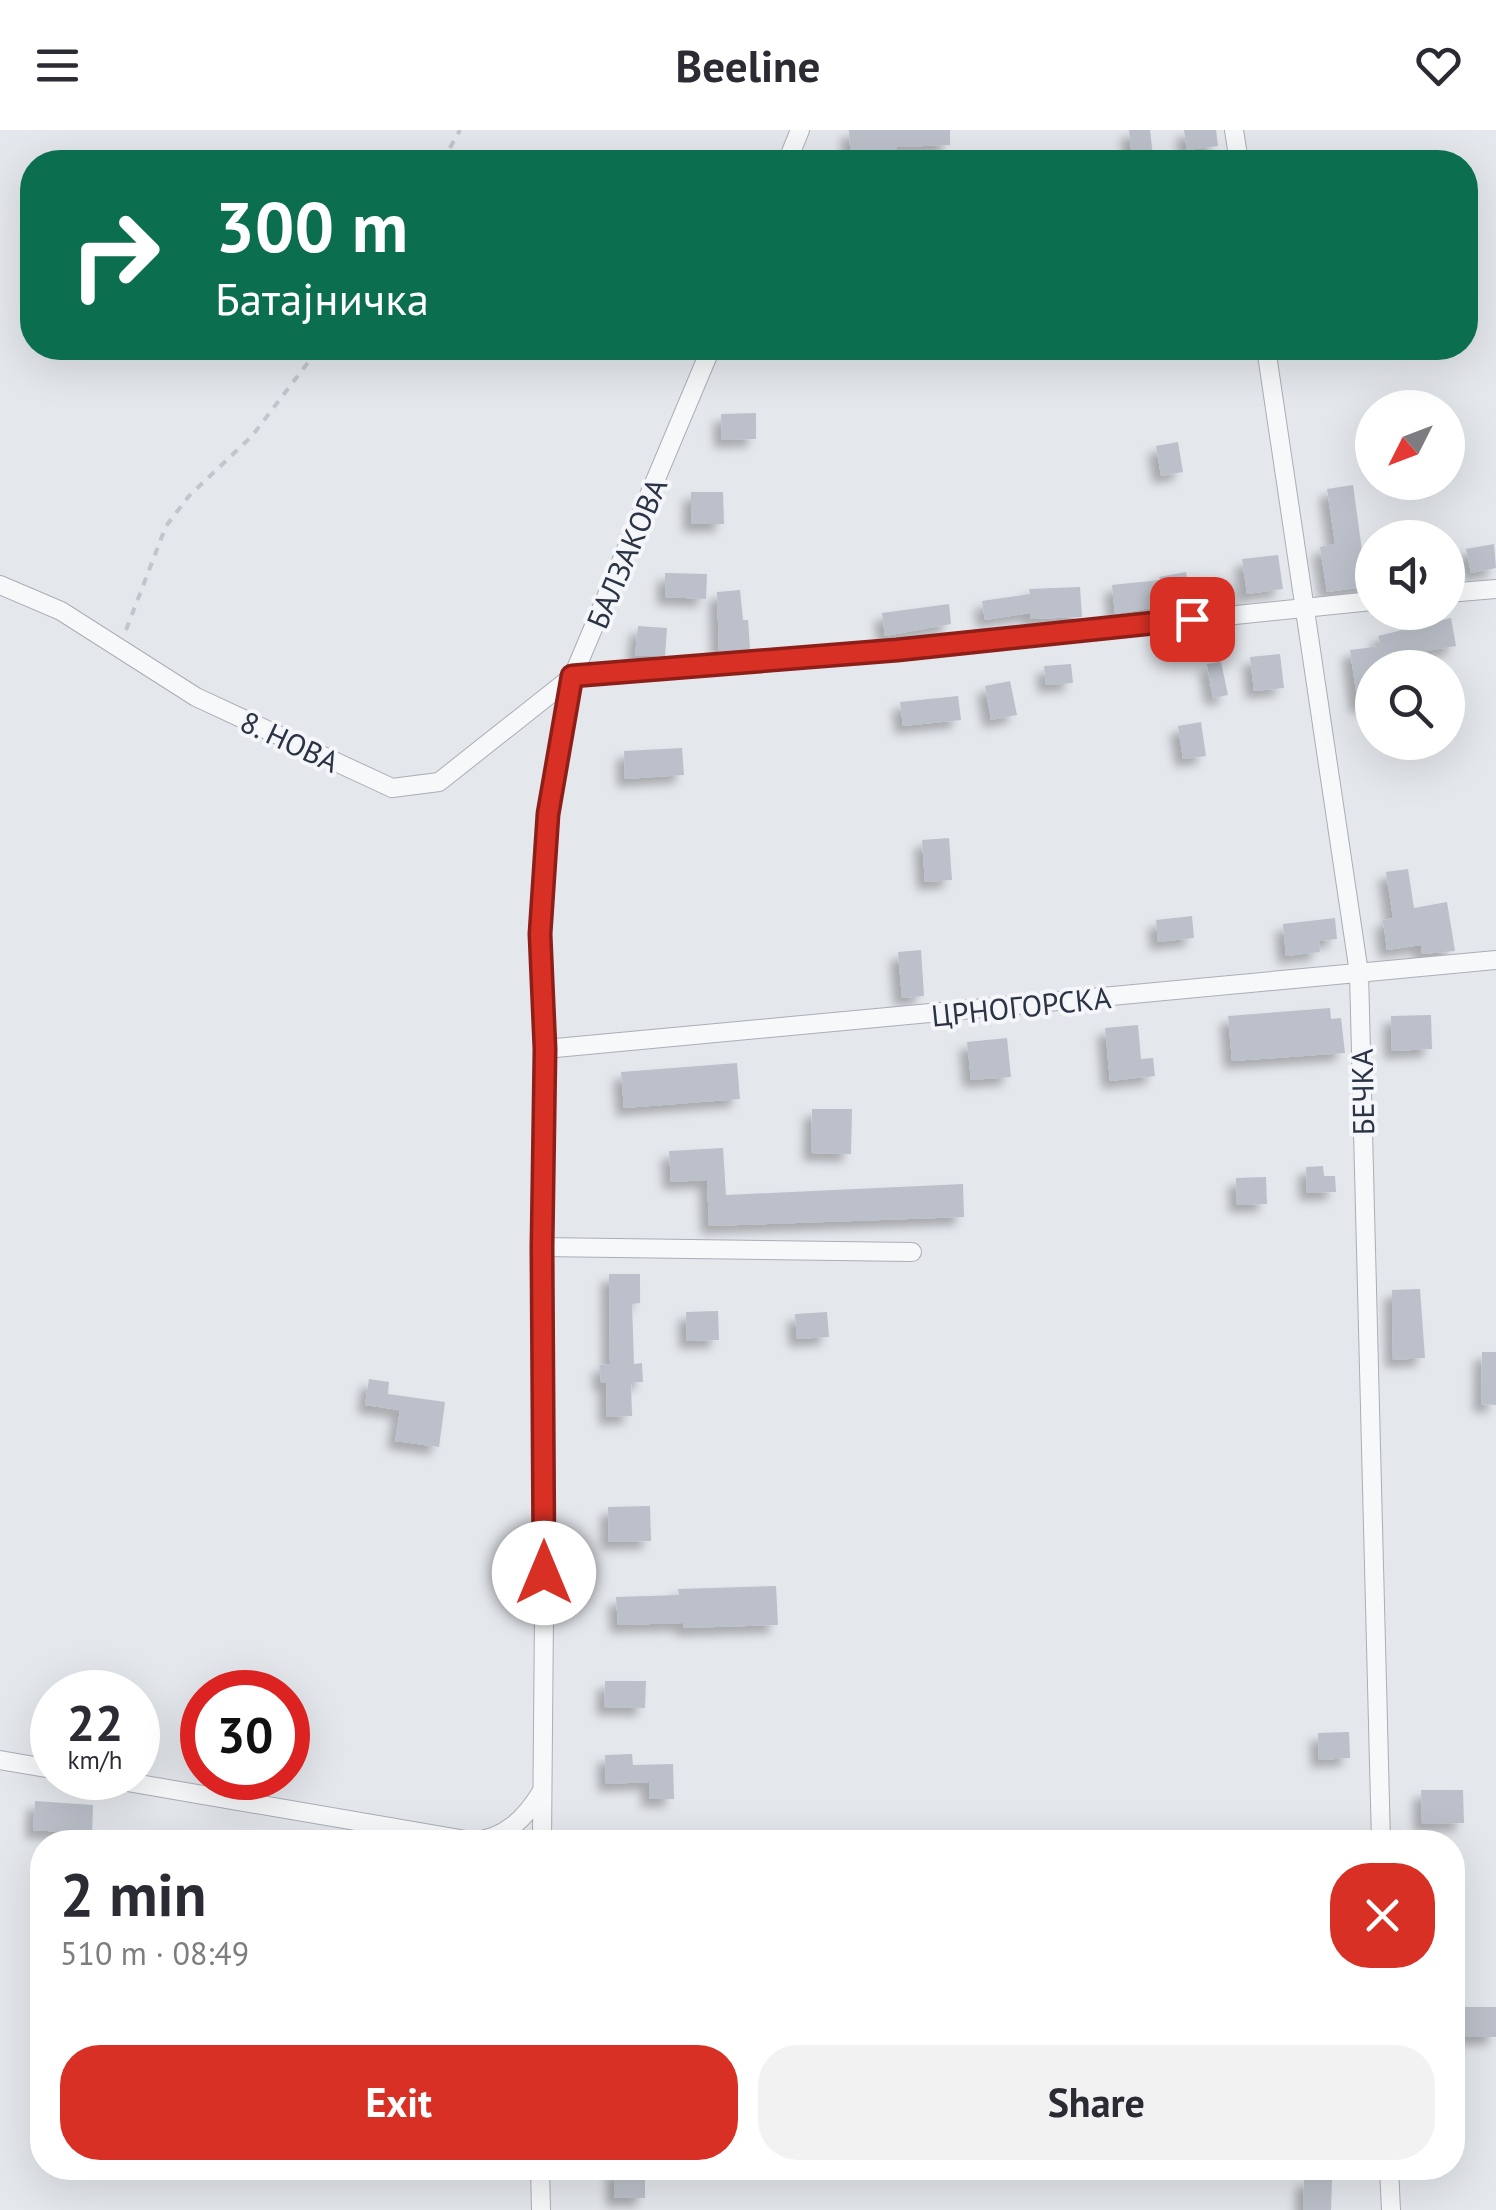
<!DOCTYPE html>
<meta charset="utf-8">
<style>
:root{--surface:#fff;--page:#f2f2f3;--text:#2b2b33;--muted:#7c7c81;--accent:#d93025}
body{margin:0;font-family:"PT Sans",sans-serif;background:var(--page);color:var(--text);height:100vh;display:flex;flex-direction:column;font-size:38px;white-space:nowrap}
*{box-sizing:border-box;margin:0}
p{font-size:32px;color:var(--muted)}
.icon{flex:none;width:55px;height:55px;fill:none;stroke:currentColor;stroke-width:2;stroke-linecap:round;stroke-linejoin:round}
.map{position:relative;flex:1;overflow:hidden}
.details{position:absolute;left:30px;top:1700px;width:1435px;height:350px;display:flex;flex-direction:column;background:var(--surface);border-radius:40px;box-shadow:0 10px 40px #0002}
.details>*{flex:none}
.guide{position:absolute;left:20px;top:20px;width:1458px;height:210px;border-radius:40px;box-shadow:0 10px 40px #0002;background:#0b6e4f;color:#fff;overflow:hidden}
.needle{width:65px;rotate:228deg}
.fabs{position:absolute;left:1355px;top:260px;display:grid;gap:20px}
.fabs a{display:grid;place-items:center;width:110px;height:110px;border-radius:50%;background:var(--surface);box-shadow:0 10px 40px #0002;font-size:50px}
.speed{position:absolute;left:30px;top:1540px;display:flex;gap:20px;font-size:50px;font-weight:700;text-align:center}
.speed>*{display:grid;place-content:center;width:130px;height:130px;border-radius:50%;background:var(--surface);box-shadow:0 10px 40px #0002;line-height:1}
.speed small{font-size:25px;font-weight:400}
.speed .limit{border:15px solid #d22;background:#fff;color:#111}
.pin{position:absolute;display:grid;place-items:center;width:85px;height:85px;color:#fff;margin:-42px;border-radius:20px;box-shadow:0 5px 15px #0006}
.me{position:absolute;width:110px;margin:-55px;rotate:0deg;stroke-linejoin:round;filter:drop-shadow(0 0 8px #0008)}
.turn{display:flex;align-items:center;gap:35px;height:210px;padding:0 30px;font-size:45px}
.turn .icon{width:130px;height:130px;stroke-width:2.5}
.turn b{display:block;font-size:70px;line-height:85px}
.round{display:grid;place-items:center;flex:none;width:105px;height:105px;border-radius:40px;background:var(--page)}
.headline{display:flex;align-items:center;justify-content:space-between;height:170px;padding:0 30px}
h1{font-size:60px;font-weight:800;line-height:75px}
.cta{display:flex;gap:20px;margin-top:auto;padding:20px 30px}
.cta a{flex:1;height:115px;border-radius:40px;background:var(--accent);color:#fff;font-size:40px;font-weight:800;line-height:115px;text-align:center}
.cta a+a{background:var(--page);color:var(--text)}
header{display:flex;justify-content:space-between;align-items:center;height:130px;padding:0 30px;background:var(--surface);font-size:45px;font-weight:800}
.map>svg:first-child{display:block}
</style>
<header><svg class="icon" aria-label="menu" viewBox="0 0 24 24"><path d="M4 6h16M4 12h16M4 18h16"/></svg>Beeline<svg class="icon" aria-label="heart" viewBox="0 0 24 24"><path d="M12 20l-8-8c-3-5 5-10 8-4 3-6 11-1 8 4z"/></svg></header>
<div class="map">
<svg width="1496" height="2080" viewBox="0 0 1496 2080">
<defs>
<filter id="shadow"><feDropShadow dx="-8" dy="8" stdDeviation="5" flood-color="#0004"/></filter>
</defs>
<rect width="100%" height="100%" fill="#e4e7ec"/>
<!-- building -->
<path fill="#bbc0ca" filter="url(#shadow)" d="M849,0H950V15L896,17L897,32H851Z
M1129,0H1150L1153,26L1132,29Z
M1184,0H1216L1218,16L1187,20Z
M756,283V309L722,310L721,284Z
M1178,312L1183,342L1161,346L1156,316Z
M1353,355L1363,428L1372,427V456L1327,462L1320,417L1335,414L1327,359Z
M691,362H723L724,394H691Z
M1494,414L1496,438L1471,443L1466,419Z
M1278,425L1283,459L1247,464L1242,429Z
M1186,442L1191,471L1115,484L1112,455L1160,450L1159,447Z
M665,443L707,444L706,469L665,467Z
M1080,457L1082,487L1031,489L1030,483L985,490L982,471L1030,464L1029,459Z
M740,460L743,490H748L750,519L719,522L717,462Z
M949,474L951,494L885,506L882,483Z
M1451,488L1456,516L1410,524L1413,535L1405,538H1372V574L1358,575L1350,520L1381,516L1378,506Z
M638,496L667,498L665,526H635Z
M1280,524L1284,558L1254,561L1250,527Z
M1221,532L1228,565L1213,568L1207,534Z
M1071,534L1073,553L1046,555L1044,536Z
M1010,551L1017,585L991,590L985,556Z
M958,566L961,590L903,596L900,572Z
M1201,592L1206,626L1183,629L1178,596Z
M682,618L684,645L625,649L624,621Z
M949,708L952,750L925,752L922,710Z
M1408,739L1414,778L1447,772L1455,821L1422,824L1421,815L1387,820L1383,790L1393,788L1386,742Z
M1192,786L1194,808L1158,812L1156,790Z
M1335,788L1337,809L1319,811L1320,822L1286,826L1283,794Z
M921,820L924,866L902,868L898,822Z
M1330,878L1331,889L1341,888L1345,923L1232,931L1228,886Z
M1431,885L1432,919L1392,921L1391,886Z
M1138,895L1141,929L1153,928L1155,946L1110,951L1105,898Z
M1007,908L1011,947L971,950L967,912Z
M737,933L740,969L624,978L621,942Z
M812,979H852L851,1024L811,1023Z
M723,1018L726,1065L963,1054L964,1087L709,1096L707,1050L671,1052L669,1021Z
M1323,1036L1324,1046H1335L1336,1062L1307,1063L1306,1037Z
M1266,1047L1267,1074L1237,1075L1236,1048Z
M609,1144H640V1173L632,1174L634,1234L642,1233L643,1252H631L632,1286L607,1287L606,1253H601L600,1235L610,1234Z
M1420,1159L1425,1228L1393,1230L1392,1160Z
M718,1181L719,1210L687,1211L686,1182Z
M827,1182L829,1207L797,1209L795,1184Z
M1482,1222H1496V1275L1481,1274Z
M369,1249L389,1252L388,1264L445,1272L439,1317L395,1311L400,1280L365,1275Z
M650,1376L651,1411L609,1412L608,1377Z
M776,1456L778,1495L683,1498V1493L618,1495L616,1467L679,1465L678,1459Z
M605,1551H646L645,1578L604,1577Z
M1349,1602L1350,1628L1319,1630L1318,1603Z
M632,1624L633,1635L673,1634L674,1669H649V1652L606,1654L605,1625Z
M1421,1660H1463L1464,1693L1422,1694Z
M35,1671L93,1675L92,1704L33,1700Z
M1452,1877H1496V1907H1452Z
M614,2038H645V2068H614Z
M1304,2049H1332L1331,2080H1303Z"/>
<g fill="none" stroke-linecap="round" stroke-linejoin="round">
<!-- minor casing -->
<g stroke="#a9aeb7" stroke-width="20">
<path id="minor" d="M1234,0L1239,32
M787,32L800,0
M1266,218L1359,843L1381,1712
M0,455L61,481L196,567L392,658L439,652L573,546L897,520L1372,471
M1448,463L1496,459
M545,919L1496,830
M542,1117L912,1122
M0,1630L52,1639
M104,1648L472,1711C505,1710 526,1687 542,1661
M542,1712L545,1370L542,1117L545,919L540,804L548,684L573,546L711,218
M540,2038L541,2080
M1389,2038L1391,2080"/>
</g>
<!-- path -->
<path stroke="#c2c5cb" stroke-width="4" stroke-dasharray="8 8" stroke-linecap="butt" d="M442,32L460,0
M126,500L166,396L189,366L252,306L319,218"/>
<!-- minor -->
<use href="#minor" stroke="#f7f8fa" stroke-width="18"/>
</g>
<g fill="none" stroke-linecap="round" stroke-linejoin="round">
<!-- route casing -->
<g stroke="#8d1f18" stroke-width="25">
<path id="route" d="M544,1443L542,1117L545,919L540,804L548,684L572,546L897,520L1192,489"/>
</g>
<!-- route -->
<use href="#route" stroke="#d93025" stroke-width="18"/>
</g>
<g text-anchor="middle" dominant-baseline="central" stroke-width="8" stroke-linejoin="round" paint-order="stroke">
<!-- street labels -->
<g font-size="30" fill="#2b3445" stroke="#f4f6f9">
<text transform="translate(626 423) rotate(-67)">БАЛЗАКОВА</text>
<text transform="translate(290 611) rotate(25)">8. НОВА</text>
<text transform="translate(1021 876) rotate(-6)">ЦРНОГОРСКА</text>
<text transform="translate(1362 962) rotate(-91)">БЕЧКА</text>
</g>
</g>
</svg>
<div class="fabs">
<a><svg class="needle" viewBox="-14 -14 28 28"><path d="M0-13l5 13h-10z" fill="#e53935"/><path d="M0 13l5-13h-10z" fill="#7c7c81"/></svg></a>
<a><svg class="icon" aria-label="sound" viewBox="0 0 24 24"><path d="M4 9h4l5-4v14l-5-4H4zM17 9q2 3 0 6"/></svg></a>
<a><svg class="icon" aria-label="search" viewBox="0 0 24 24"><circle cx="10" cy="10" r="6"/><path d="M15 15l6 6"/></svg></a>
</div>
<div class="speed"><div>22<small>km/h</small></div><div class="limit">30</div></div>
<div class="pin" style="left:1192px;top:489px;background:#d93025"><svg class="icon" aria-label="arrive" viewBox="0 0 24 24"><path d="M6 21V4h12l-3 4 3 4H6"/></svg></div>
<svg class="me" style="left:544px;top:1443px" viewBox="-20 -20 40 40"><circle r="19" fill="#fff"/><path d="M0-13L10 11 0 6-10 11z" fill="#d93025"/></svg>
<div class="guide">
<div class="turn"><svg class="icon" aria-label="right" viewBox="0 0 24 24"><path d="M7 20v-9h11M14 6l5 5-5 5"/></svg><div><b>300 m</b>Батајничка</div></div>
</div>
<section class="details">
<div class="headline"><div><h1>2 min</h1><p>510 m · 08:49</p></div><a class="round" style="background:#d93025;color:#fff"><svg class="icon" aria-label="close" viewBox="0 0 24 24"><path d="M6 6l12 12M18 6L6 18"/></svg></a></div>
<div class="cta"><a>Exit</a><a>Share</a></div>
</section>
</div>
